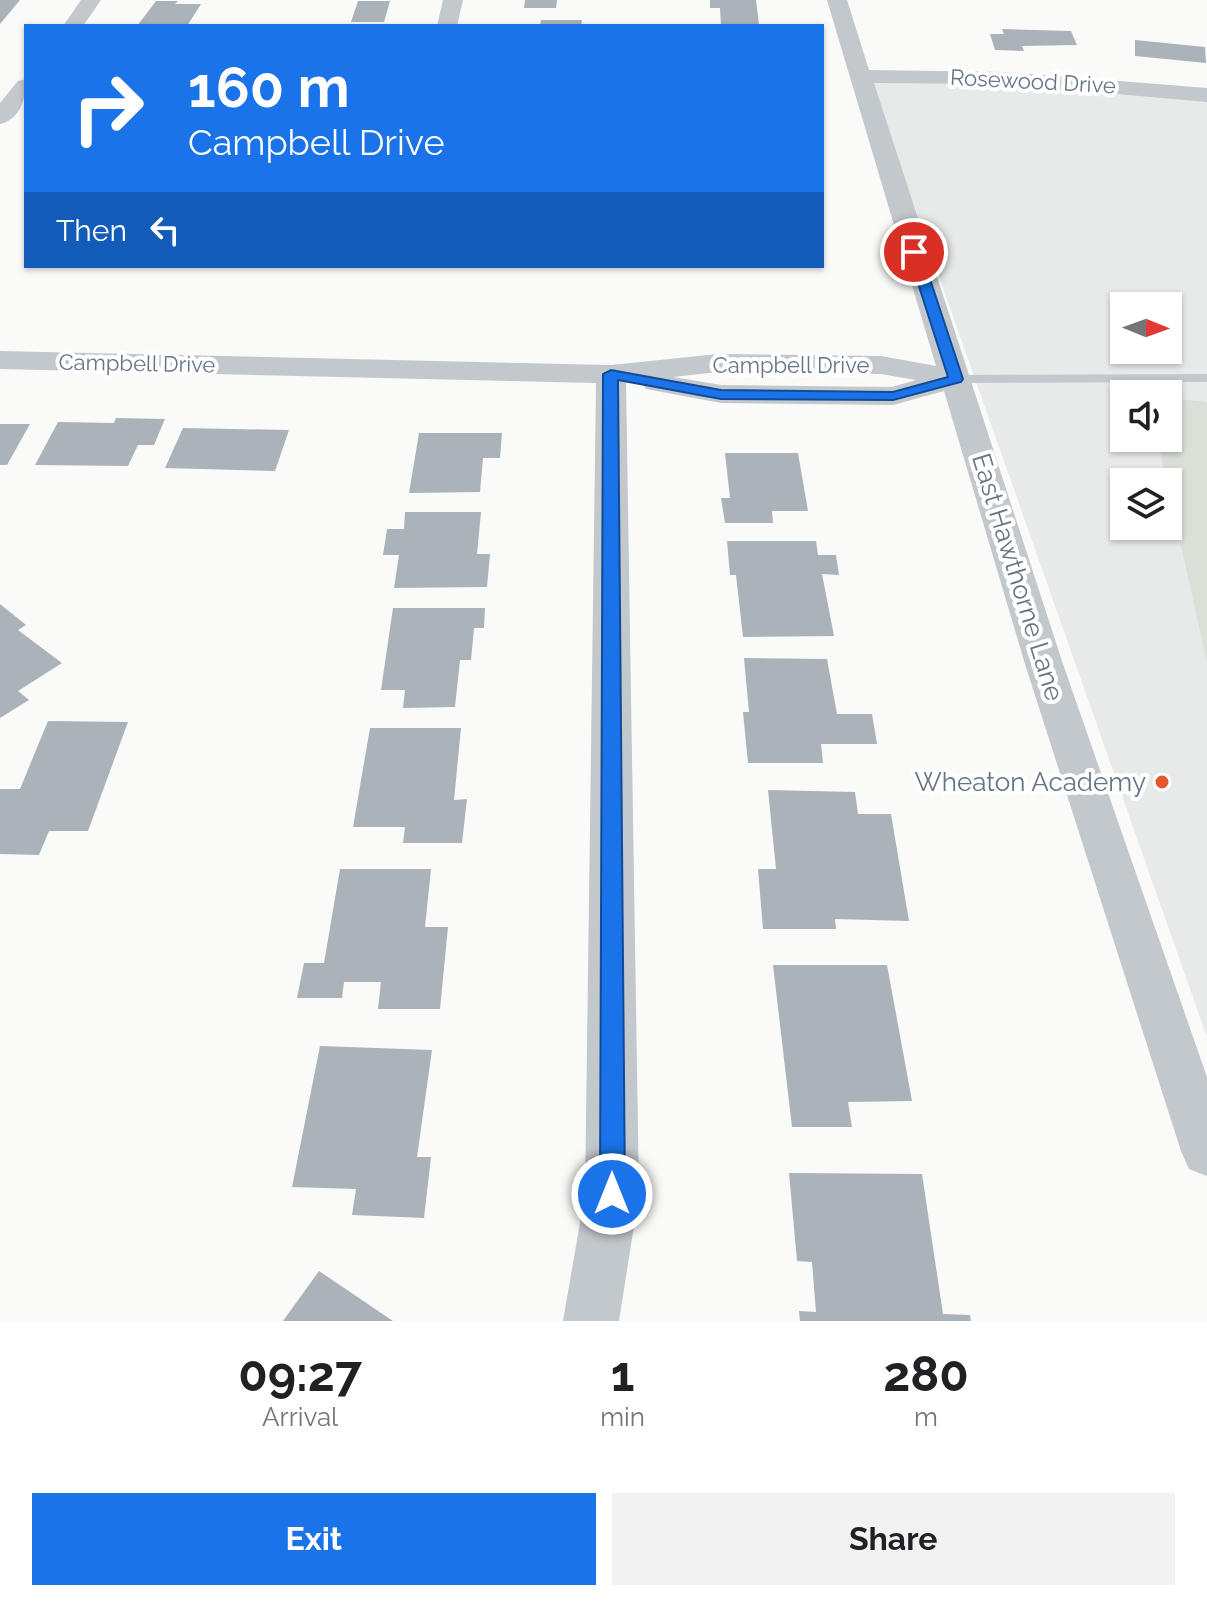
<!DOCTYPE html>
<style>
:root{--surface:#fff;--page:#f2f2f2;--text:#202124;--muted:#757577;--accent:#1a73e8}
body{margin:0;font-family:Raleway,sans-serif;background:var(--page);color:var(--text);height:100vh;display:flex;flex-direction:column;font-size:30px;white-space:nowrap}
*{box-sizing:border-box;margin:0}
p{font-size:26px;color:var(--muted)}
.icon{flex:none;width:44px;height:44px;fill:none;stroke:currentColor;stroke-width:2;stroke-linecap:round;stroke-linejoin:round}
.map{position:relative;height:1321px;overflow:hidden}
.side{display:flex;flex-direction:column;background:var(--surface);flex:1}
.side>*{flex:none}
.guide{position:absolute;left:24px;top:24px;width:800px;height:244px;border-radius:0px;box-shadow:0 2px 6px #0004;background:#1a73e8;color:#fff;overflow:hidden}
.needle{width:52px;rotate:91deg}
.fabs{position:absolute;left:1110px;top:292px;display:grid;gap:16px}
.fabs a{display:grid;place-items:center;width:72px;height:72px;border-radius:0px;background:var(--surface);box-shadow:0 2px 6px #0004;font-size:40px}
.pin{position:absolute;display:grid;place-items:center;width:68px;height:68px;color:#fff;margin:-34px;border:4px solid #fff;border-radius:50%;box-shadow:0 2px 8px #0007}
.me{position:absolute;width:88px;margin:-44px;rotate:0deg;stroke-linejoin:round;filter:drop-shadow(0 0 6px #0008)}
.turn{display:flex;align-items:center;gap:28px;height:168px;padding:0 32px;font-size:36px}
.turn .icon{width:104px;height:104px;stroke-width:2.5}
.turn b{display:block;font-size:56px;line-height:68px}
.then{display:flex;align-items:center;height:76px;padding:0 32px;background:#0003;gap:16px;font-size:30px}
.eta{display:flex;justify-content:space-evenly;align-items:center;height:136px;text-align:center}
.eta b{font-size:48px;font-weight:700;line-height:56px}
.cta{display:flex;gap:16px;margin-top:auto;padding:16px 32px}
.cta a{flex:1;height:92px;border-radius:0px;background:var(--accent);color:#fff;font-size:32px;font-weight:700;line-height:92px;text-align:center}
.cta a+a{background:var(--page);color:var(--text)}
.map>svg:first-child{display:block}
</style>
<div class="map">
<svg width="1207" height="1321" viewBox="0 0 1207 1321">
<rect width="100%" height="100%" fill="#fafaf8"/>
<!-- built -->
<path fill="#e8e9e9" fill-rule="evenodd" d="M983,80L1207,99V1037L870,81ZM1124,306H1168V350H1124ZM1124,394H1168V438H1124ZM1124,482H1168V526H1124Z"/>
<!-- green -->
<path fill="#dadfd7" d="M1168,398L1207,402V662L1157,438H1168Z"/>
<!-- building -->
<path fill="#aab3b9" d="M0,0H20L0,24Z
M525,0H557L556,8H524Z
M710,0H756L759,25H721L720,8H710Z
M156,1H178L175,4H201L187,26H137Z
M358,1H390L384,22H351Z
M541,20H582L581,26H540Z
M1002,29L1071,31L1077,45L1022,46L1024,51L995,50L990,34H1004Z
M1135,40L1205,47L1206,63L1135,56Z
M116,418L165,419L154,445H138L128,466L35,465L58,422L114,423Z
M0,424H30L7,465H0Z
M183,428L289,430L275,471L165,468Z
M419,433H502L500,458H483L480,492L409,493Z
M725,453H798L808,511H772L773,523H725L721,498H730Z
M405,512H481L477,554H490L487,587L394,588L399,555H383L387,529H404Z
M727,541H816L818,555H836L839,575L822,574L834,636L743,637L736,575H730Z
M0,604L26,625L18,630L62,663L18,691L29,700L0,718Z
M393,608H485L484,628H474L471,660H460L455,707L403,708L405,690H381Z
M744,658L827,659L837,714H872L877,744H821L823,763H748L743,712H749Z
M48,721L128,722L88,831H49L39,855L0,854V789H20Z
M370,728H461L454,800L467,799L462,843H403L405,827H353Z
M768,790L855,792L858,814H891L909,921L835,919L836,929H763L758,869H776Z
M340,869H431L425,927H448L440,1009H378L381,982H344L342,998H297L304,963H324Z
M773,965H887L912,1101L848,1102L852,1127H792Z
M320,1046L432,1050L417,1157H431L424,1218L352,1215L356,1189L292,1187Z
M789,1173L922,1174L943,1314L970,1315L971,1321H800L799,1311L816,1312L812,1262L797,1261Z
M319,1271L393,1321H283Z"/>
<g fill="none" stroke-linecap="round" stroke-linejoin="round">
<!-- service -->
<path fill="#c3c8cc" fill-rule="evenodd" d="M1207,374V382L956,383L949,379L956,375Z"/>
<!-- minor -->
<path fill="#c3c8cc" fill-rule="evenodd" d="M81,0H101L83,26H63Z
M443,0H463L457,26H437Z
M827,0H847L869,70L1005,72L1207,88V102L1005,84L874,83L1063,664L1207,1077V1176L1189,1169L1181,1151L1025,664L944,391L893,405L721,403L646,389L642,383L644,380L626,381L639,1194L619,1321H563L585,1194L596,383L0,369V351L611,365L718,354L881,356L936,366ZM718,372L881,374L916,380L892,387L721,385L673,377Z
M26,79C26,98 21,119 0,124V103L18,81Z"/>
</g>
<!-- route -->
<path fill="#1a73e8" stroke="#114b97" stroke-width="2" d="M914,248L921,252L963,379L961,382L893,400L721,399L618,380L625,1194L621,1202L612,1206L603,1202L600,1194L603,374L611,370L721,390L893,392L948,377L908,252Z"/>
<!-- markers -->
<circle fill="#e4572e" stroke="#fff" stroke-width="3" cx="1162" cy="782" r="8"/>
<g text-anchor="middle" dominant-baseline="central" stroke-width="8" stroke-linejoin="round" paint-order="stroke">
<!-- far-street labels -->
<g font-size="22" fill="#657683" stroke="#fff">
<text transform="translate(1033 81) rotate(3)">Rosewood Drive</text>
<text transform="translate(137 363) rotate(1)">Campbell Drive</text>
<text x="791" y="365">Campbell Drive</text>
</g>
<!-- street labels -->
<g font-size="26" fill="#657683" stroke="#fff">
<text transform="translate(1018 577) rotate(73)">East Hawthorne Lane</text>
</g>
<!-- poi labels -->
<g font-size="26" fill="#657683" stroke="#fff" text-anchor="end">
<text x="1146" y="782">Wheaton Academy</text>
</g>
</g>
</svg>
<div class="fabs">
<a><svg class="needle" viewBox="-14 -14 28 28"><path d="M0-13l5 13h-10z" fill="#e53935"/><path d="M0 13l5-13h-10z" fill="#757577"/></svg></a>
<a><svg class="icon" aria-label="sound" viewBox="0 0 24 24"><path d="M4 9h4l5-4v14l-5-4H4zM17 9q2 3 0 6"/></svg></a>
<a><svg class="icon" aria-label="layers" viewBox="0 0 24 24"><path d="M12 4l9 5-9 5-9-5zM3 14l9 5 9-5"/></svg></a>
</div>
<div class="pin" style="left:914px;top:252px;background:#d93025"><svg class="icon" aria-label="arrive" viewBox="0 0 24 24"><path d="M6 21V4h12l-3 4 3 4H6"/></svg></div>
<svg class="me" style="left:612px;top:1194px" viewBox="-20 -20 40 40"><circle r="17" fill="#1a73e8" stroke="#fff" stroke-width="3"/><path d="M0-11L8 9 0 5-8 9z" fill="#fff"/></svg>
<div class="guide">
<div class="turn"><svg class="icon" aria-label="right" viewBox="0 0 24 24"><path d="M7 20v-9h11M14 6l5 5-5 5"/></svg><div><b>160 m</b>Campbell Drive</div></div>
<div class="then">Then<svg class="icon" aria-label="left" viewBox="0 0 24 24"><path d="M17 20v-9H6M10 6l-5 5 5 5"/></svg></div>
</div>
</div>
<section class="side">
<div class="eta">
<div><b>09:27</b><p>Arrival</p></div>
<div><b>1</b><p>min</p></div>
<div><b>280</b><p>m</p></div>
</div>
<div class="cta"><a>Exit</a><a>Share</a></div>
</section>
